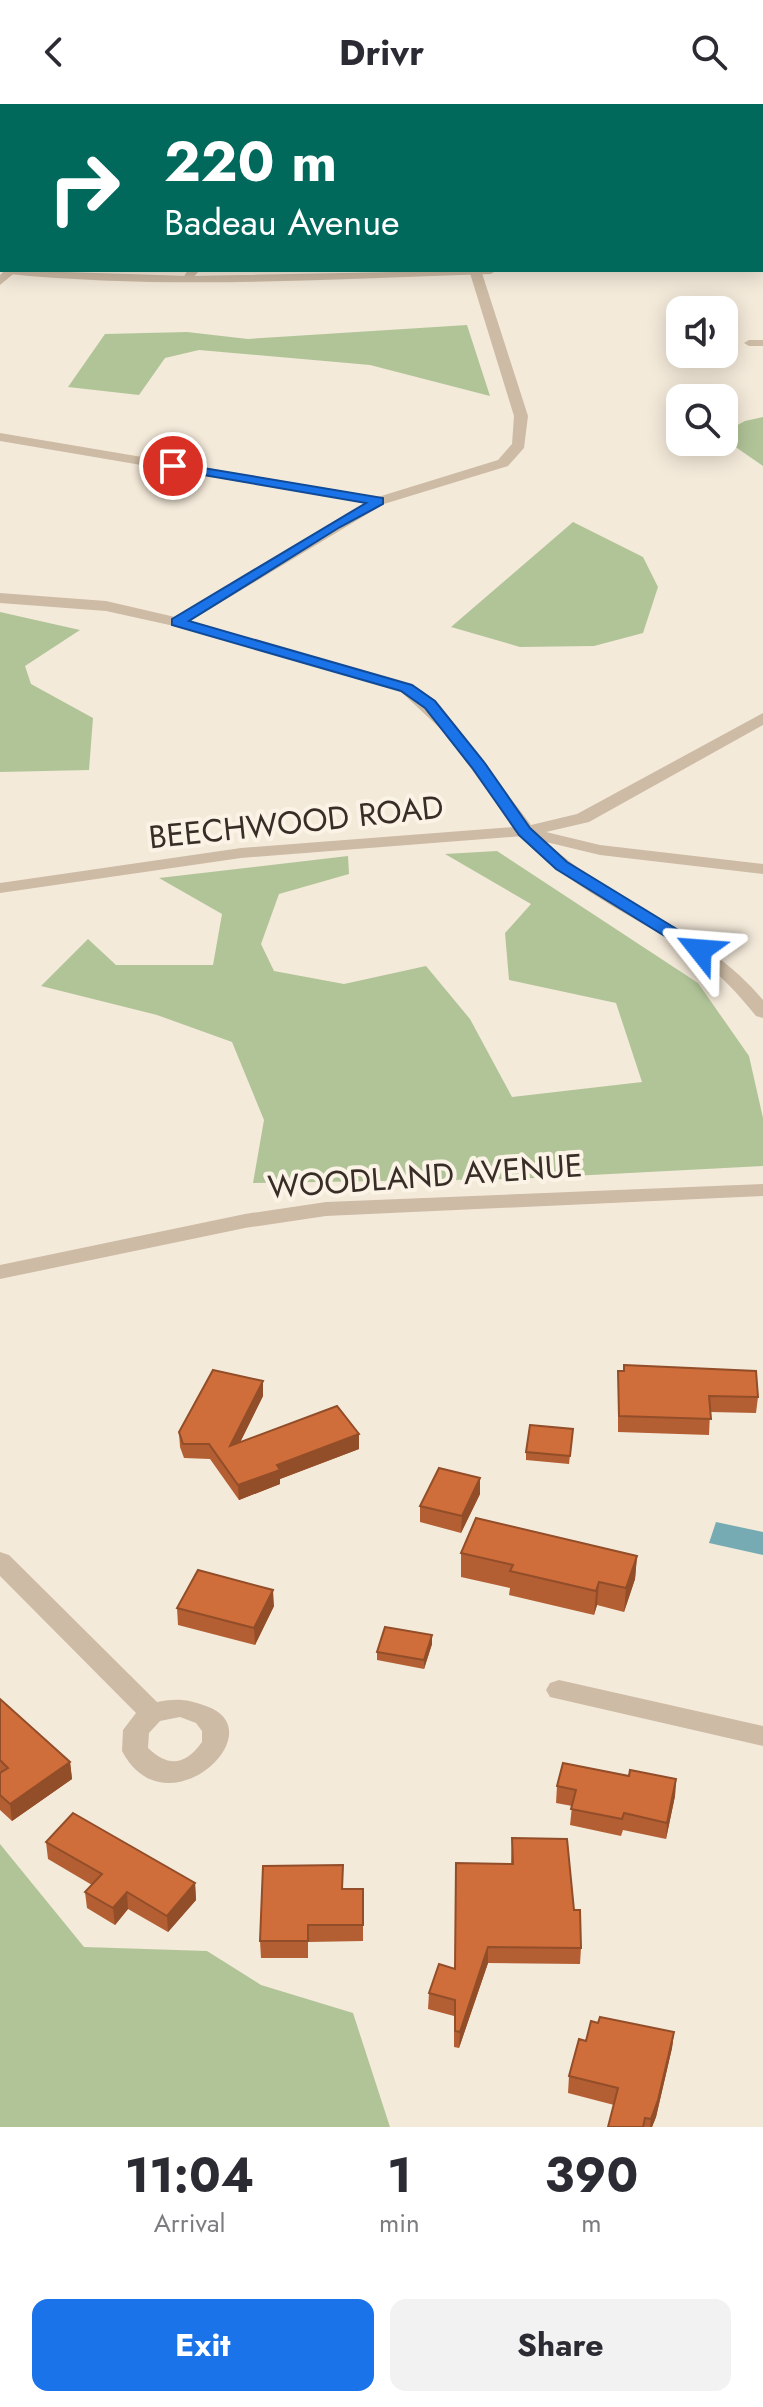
<!DOCTYPE html>
<style>
:root{--surface:#fff;--page:#f2f2f3;--text:#2b2b33;--muted:#7c7c81;--accent:#1a73e8}
body{margin:0;font-family:Jost,sans-serif;background:var(--page);color:var(--text);height:100vh;display:flex;flex-direction:column;font-size:30px;white-space:nowrap}
*{box-sizing:border-box;margin:0}
p{font-size:26px;color:var(--muted)}
.icon{flex:none;width:44px;height:44px;fill:none;stroke:currentColor;stroke-width:2;stroke-linecap:round;stroke-linejoin:round}
.map{position:relative;height:2023px;overflow:hidden}
.drawer{display:flex;flex-direction:column;background:var(--surface);flex:1}
.drawer>*{flex:none}
.top-card{position:absolute;left:0px;top:0px;width:764px;height:168px;box-shadow:0 4px 20px #0003;background:#00695c;color:#fff;overflow:hidden}
.buttons{position:absolute;left:666px;top:192px;display:grid;gap:16px}
.buttons a{display:grid;place-items:center;width:72px;height:72px;border-radius:16px;background:var(--surface);box-shadow:0 4px 20px #0003;font-size:40px}
.pin{position:absolute;display:grid;place-items:center;width:68px;height:68px;color:#fff;margin:-34px;border:4px solid #fff;border-radius:50%;box-shadow:0 2px 8px #0007}
.me{position:absolute;width:88px;margin:-44px;rotate:298deg;stroke-linejoin:round;filter:drop-shadow(0 0 6px #0008)}
.turn{display:flex;align-items:center;gap:28px;height:168px;padding:0 32px;font-size:36px}
.turn .icon{width:104px;height:104px;stroke-width:2.5}
.turn b{display:block;font-size:56px;line-height:68px}
.eta{display:flex;justify-content:space-evenly;align-items:center;height:136px;text-align:center}
.eta b{font-size:48px;font-weight:700;line-height:56px}
.button{display:flex;gap:16px;margin-top:auto;padding:16px 32px}
.button a{flex:1;height:92px;border-radius:16px;background:var(--accent);color:#fff;font-size:32px;font-weight:700;line-height:92px;text-align:center}
.button a+a{background:var(--page);color:var(--text)}
header{display:flex;justify-content:space-between;align-items:center;height:104px;padding:0 32px;background:var(--surface);font-size:36px;font-weight:700}
.map>svg:first-child{display:block}
</style>
<header><svg class="icon" aria-label="back" viewBox="0 0 24 24"><path d="M15 5l-7 7 7 7"/></svg>Drivr<svg class="icon" aria-label="search" viewBox="0 0 24 24"><circle cx="10" cy="10" r="6"/><path d="M15 15l6 6"/></svg></header>
<div class="map">
<svg width="763" height="2023" viewBox="0 0 763 2023">
<rect width="100%" height="100%" fill="#f4eada"/>
<!-- green -->
<path fill="#b1c498" d="M467,221L490,292L370,261L199,246L165,254L139,291L68,283L105,230L187,228L248,235Z
M763,313V362L724,335V328L745,317Z
M573,418L643,453L658,483L643,529L594,542L520,543L451,523Z
M0,508L80,526L25,562L31,580L93,614L89,666L0,668Z
M497,747L698,879L749,952L763,1014V1062L515,1075L253,1079L264,1016L232,938L157,911L41,882L88,835L116,861H213L222,810L159,774L348,752L349,770L279,790L261,840L274,867L344,880L426,862L470,915L512,993L642,978L616,899L509,876L505,829L531,800L445,750Z
M0,1740L84,1843L207,1847L261,1881L353,1909L390,2023H0Z"/>
<!-- water -->
<path fill="#76abb3" d="M716,1418L763,1428V1451L709,1439Z"/>
<g fill="none" stroke-linecap="round" stroke-linejoin="round">
<!-- service -->
<path fill="#cdbba5" fill-rule="evenodd" d="M763,236V242H749L744,239L749,236Z"/>
<!-- minor -->
<path fill="#cdbba5" fill-rule="evenodd" d="M22,0H34L35,2H23Z
M699,0H718L719,2H700Z
M762,6H763V12H762Z
M0,39H2V46H0Z
M5,166H18L0,181V171Z
M188,166H200L189,178L183,174Z
M469,166H481L528,312L524,344L508,362L384,400L190,517L412,581L455,621L531,721L577,710L763,609V621L589,718L546,728L600,741L763,760V770L600,751L546,738C613,799 705,826 763,896V914L756,912C743,896 730,881 714,867C653,817 575,793 523,732L241,754L0,789V779L241,744L514,723L444,628L400,587L174,522L106,507L0,499V489L106,497L175,513L365,399L0,337V329L378,393L498,356L512,340L514,312Z
M763,1080V1092L326,1112L245,1124L0,1175V1161L245,1110L326,1098Z
M0,1448L9,1451L157,1598C177,1594 187,1595 206,1602C277,1626 166,1731 122,1647L123,1626L136,1609L0,1472ZM180,1613L196,1619L202,1627V1638C185,1662 168,1663 148,1644L149,1629L160,1617Z
M559,1576L763,1622V1642L550,1593L546,1586L550,1579Z"/>
<!-- tertiary -->
<path fill="#cdbba5" fill-rule="evenodd" d="M762,154H763V162H762Z
M3,166L189,172L497,166L491,170C330,175 170,186 9,170Z"/>
</g>
<!-- wall -->
<path fill="#b35f33" d="M618,1267L758,1293L756,1309L710,1308L709,1331L618,1328Z
M263,1292L240,1338L359,1345L280,1375V1380L239,1396L210,1355L184,1354L180,1343L179,1328Z
M573,1325L569,1360L526,1356V1348Z
M480,1390L461,1429L420,1418V1402Z
M461,1449L637,1452L635,1475L624,1508L597,1501L594,1511L509,1491L510,1484L461,1473Z
M274,1502L255,1541L178,1521L177,1504Z
M432,1540L424,1565L377,1556V1548Z
M0,1595L70,1658L72,1675L12,1717L0,1706Z
M676,1675L675,1692L666,1735L623,1726L621,1732L570,1721L572,1702L556,1699L557,1682Z
M512,1734L574,1806L581,1844L580,1860L488,1859L459,1944L454,1943V1912L428,1905L429,1889L455,1865L511,1760Z
M46,1738L195,1779L196,1796L168,1828L128,1805L115,1821L87,1804L85,1788L92,1781L48,1755Z
M343,1785H363V1837L308,1838V1854H261L260,1837Z
M598,1919L674,1928L672,1944L656,2013L652,2023H608L614,2001L568,1989L569,1972L586,1937Z"/>
<!-- shaded-wall -->
<path fill="#924d29" d="M263,1277V1292L231,1357L230,1342Z
M359,1330V1345L280,1375V1380L239,1396L238,1381L277,1361Z
M480,1374V1390L461,1429L462,1412Z
M637,1452L635,1475L624,1508L626,1484Z
M599,1478L597,1501L594,1511L596,1487Z
M273,1486L274,1502L255,1541L254,1524Z
M432,1531V1540L424,1565V1556Z
M70,1658L72,1675L12,1717L10,1700Z
M676,1675L675,1692L666,1735L667,1719Z
M195,1779L196,1796L168,1828L167,1812Z
M127,1788L128,1805L115,1821L113,1804Z
M488,1843V1859L459,1944L460,1928Z
M674,1928L672,1944L656,2013L652,2023H650L651,2015Z"/>
<!-- building -->
<path fill="#d06e3b" stroke="#924d29" stroke-width="2" d="M624,1261L756,1267L758,1293L709,1292L711,1315L619,1312L618,1267H624Z
M213,1266L263,1277L230,1342L337,1302L359,1330L277,1361L280,1366L238,1381L209,1340H183L179,1328Z
M530,1321L573,1325L570,1352L526,1348Z
M439,1364L480,1374L462,1412L420,1402Z
M476,1414L637,1452L626,1484L599,1478L596,1487L510,1467L513,1461L461,1449Z
M198,1466L273,1486L254,1524L177,1504Z
M385,1523L432,1531L424,1556L377,1548Z
M0,1595L70,1658L10,1700L0,1691V1669L8,1664L0,1656Z
M563,1659L629,1672L630,1666L676,1675L667,1719L624,1709L622,1715L571,1705L576,1686L557,1682Z
M73,1709L195,1779L167,1812L127,1788L113,1804L85,1788L102,1770L46,1738Z
M512,1734L567,1735L574,1806H580L581,1844L488,1843L460,1928L455,1927V1896L429,1889L439,1860L455,1865L456,1759L513,1760Z
M343,1761L342,1785H363V1821H308V1837H260L263,1762Z
M600,1913L674,1928L658,1996L651,2015L645,2014L643,2023H608L618,1984L569,1972L579,1935L586,1937L591,1917L598,1919Z"/>
<!-- route -->
<path fill="#1a73e8" stroke="#114b97" stroke-width="2" d="M173,359L383,394V400L340,423L189,517L412,581L435,597L484,658L530,724L567,758L706,843L709,846L706,850H694L556,765L519,731L473,665L425,604L401,587L172,521V515L366,399L169,365L167,362Z"/>
<g text-anchor="middle" dominant-baseline="central" stroke-width="8" stroke-linejoin="round" paint-order="stroke">
<!-- street labels -->
<g font-size="32" fill="#382e27" stroke="#fbf4e6">
<text transform="translate(296 718) rotate(-6)">BEECHWOOD ROAD</text>
<text transform="translate(425 1072) rotate(-4)">WOODLAND AVENUE</text>
</g>
</g>
</svg>
<div class="buttons">
<a><svg class="icon" aria-label="sound" viewBox="0 0 24 24"><path d="M4 9h4l5-4v14l-5-4H4zM17 9q2 3 0 6"/></svg></a>
<a><svg class="icon" aria-label="search" viewBox="0 0 24 24"><circle cx="10" cy="10" r="6"/><path d="M15 15l6 6"/></svg></a>
</div>
<div class="pin" style="left:173px;top:362px;background:#d93025"><svg class="icon" aria-label="arrive" viewBox="0 0 24 24"><path d="M6 21V4h12l-3 4 3 4H6"/></svg></div>
<svg class="me" style="left:700px;top:846px" viewBox="-20 -20 40 40"><path d="M0-17L14 15 0 8-14 15z" fill="#1a73e8" stroke="#fff" stroke-width="4"/></svg>
<div class="top-card">
<div class="turn"><svg class="icon" aria-label="right" viewBox="0 0 24 24"><path d="M7 20v-9h11M14 6l5 5-5 5"/></svg><div><b>220 m</b>Badeau Avenue</div></div>
</div>
</div>
<section class="drawer">
<div class="eta">
<div><b>11:04</b><p>Arrival</p></div>
<div><b>1</b><p>min</p></div>
<div><b>390</b><p>m</p></div>
</div>
<div class="button"><a>Exit</a><a>Share</a></div>
</section>
